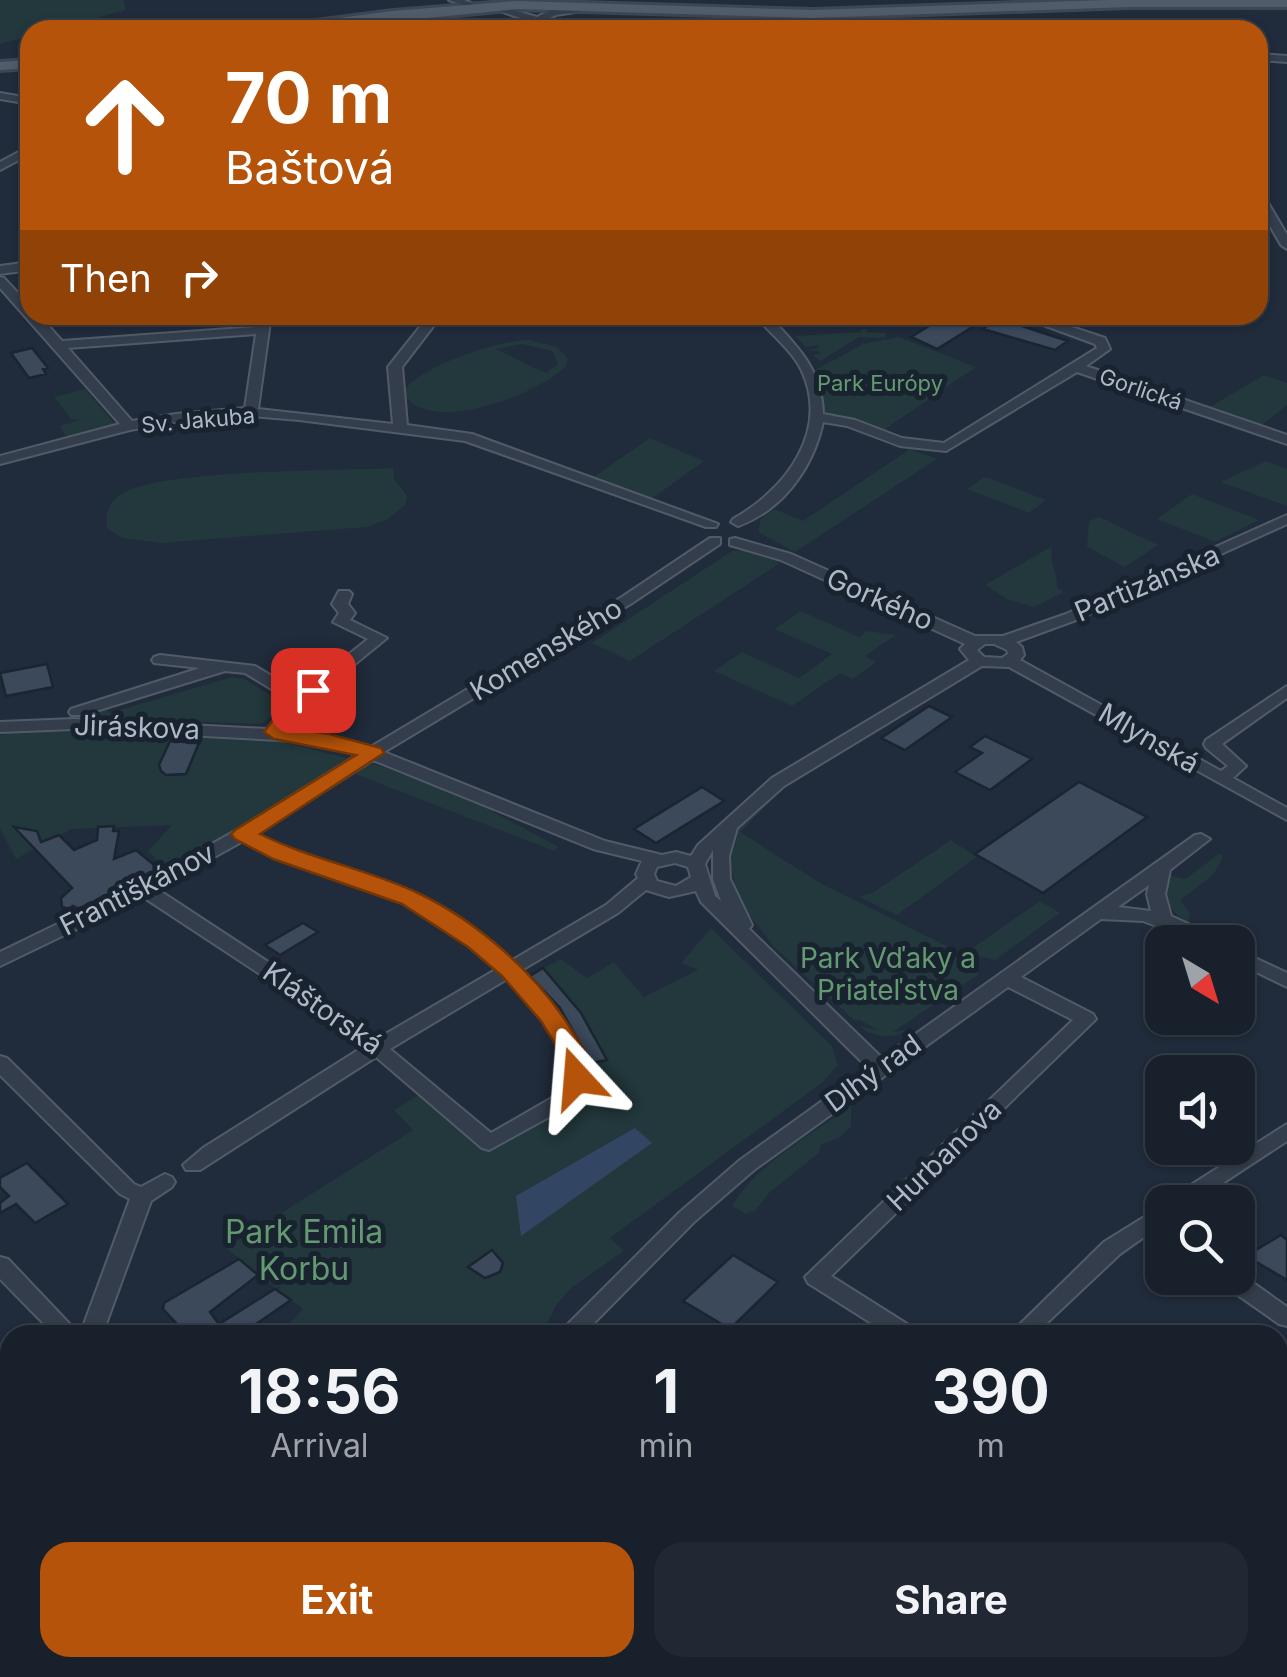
<!DOCTYPE html>
<meta charset="utf-8">
<style>
:root{--surface:#18202c;--page:#212834;--text:#f1f3f6;--muted:#9fa3a9;--line:#363e48;--accent:#b45309}
body{margin:0;font-family:Inter,sans-serif;background:var(--page);color:var(--text);height:100vh;display:flex;flex-direction:column;font-size:38px;white-space:nowrap}
*{box-sizing:border-box;margin:0}
p{font-size:32px;color:var(--muted)}
.icon{flex:none;width:55px;height:55px;fill:none;stroke:currentColor;stroke-width:2;stroke-linecap:round;stroke-linejoin:round}
.map{position:relative;flex:1;overflow:hidden}
.side{position:absolute;left:0px;top:1325px;width:1288px;height:352px;display:flex;flex-direction:column;background:var(--surface);border-radius:30px 30px 0 0;box-shadow:0 2px 8px #0004,0 0 0 2px var(--line)}
.side>*{flex:none}
.guide{position:absolute;left:20px;top:20px;width:1248px;height:305px;border-radius:30px;box-shadow:0 2px 8px #0004,0 0 0 2px var(--line);background:#b45309;color:#fff;overflow:hidden}
.needle{width:65px;rotate:142deg}
.fabs{position:absolute;left:1145px;top:925px;display:grid;gap:20px}
.fabs a{display:grid;place-items:center;width:110px;height:110px;border-radius:20px;background:var(--surface);box-shadow:0 2px 8px #0004,0 0 0 2px var(--line);font-size:50px}
.pin{position:absolute;display:grid;place-items:center;width:85px;height:85px;color:#fff;margin:-42px;border-radius:20px;box-shadow:0 5px 15px #0006}
.me{position:absolute;width:110px;margin:-55px;rotate:341deg;stroke-linejoin:round;filter:drop-shadow(0 0 8px #0008)}
.turn{display:flex;align-items:center;gap:35px;height:210px;padding:0 40px;font-size:45px}
.turn .icon{width:130px;height:130px;stroke-width:2.5}
.turn b{display:block;font-size:70px;line-height:85px}
.then{display:flex;align-items:center;height:95px;padding:0 40px;background:#0003;gap:20px;font-size:38px}
.eta{display:flex;justify-content:space-evenly;align-items:center;height:170px;text-align:center}
.eta b{font-size:60px;font-weight:700;line-height:70px}
.primary-button{display:flex;gap:20px;margin-top:auto;padding:20px 40px}
.primary-button a{flex:1;height:115px;border-radius:30px;background:var(--accent);color:#fff;font-size:40px;font-weight:700;line-height:115px;text-align:center}
.primary-button a+a{background:var(--page);color:var(--text)}
.map>svg:first-child{display:block}
</style>
<div class="map">
<svg width="1287" height="1677" viewBox="0 0 1287 1677">
<rect width="100%" height="100%" fill="#202b3b"/>
<!-- green -->
<path fill="#22383c" fill-rule="evenodd" d="M0,0H124L126,10L53,30H30V36L0,44Z
M861,329H868L866,332L886,333L885,338L859,337L821,361L812,355L820,354L819,351L807,350L819,348L817,345L805,347L796,336L861,332Z
M899,337L976,367L878,434L818,417L810,373L863,344Z
M529,340L557,347L567,358L566,366C540,393 435,435 406,397V388C425,365 498,340 529,340ZM522,344L552,351L558,364L546,373L496,349Z
M1264,375L1287,383V405L1256,430L1203,411Z
M85,389L115,424L66,437L60,426L79,420L71,419L54,397Z
M650,438L704,461L650,500L591,479Z
M910,449L937,459L795,552L758,532L761,519L774,509L803,521Z
M1266,461L1287,469V506L1220,482Z
M393,468L394,479L407,496L405,505L388,519L367,527L161,543L122,538L107,528C105,513 109,502 121,494C161,469 338,471 393,468Z
M983,478H989L1046,500L1029,513L967,489Z
M1192,494L1259,520L1215,542L1157,519Z
M1099,517L1158,545L1125,567L1087,547L1089,521Z
M1052,546C1049,563 1058,572 1057,588L1064,592L1034,607L1009,600L985,585Z
M746,550L780,563L630,661L592,643L732,551Z
M801,611L859,637L867,631L896,635L865,656L876,662L853,679L840,673L792,706L714,671L742,652L799,678L832,654L774,629Z
M232,677L245,679L273,697L283,692L289,699L262,724L81,718L104,708L110,713Z
M29,730L278,741L347,758L247,825L166,869L148,851L172,825L71,829L16,859L0,829V735Z
M375,764L494,809L493,812L559,847L554,851L350,772L360,766Z
M776,796L740,832L819,882L947,946L951,955L979,974L893,1032L911,1029C893,1040 875,1038 859,1026L879,1031L860,1020L855,1021L775,948L732,893L736,891L729,857L739,834L727,855L731,839L739,827Z
M951,840L977,857L897,915L859,897L872,893Z
M1220,853L1223,858L1213,875L1183,898L1181,901L1190,913L1188,922C1170,912 1167,903 1162,883L1169,875L1185,879Z
M1040,901L1060,913L995,960L980,957L971,949Z
M711,928L832,1046L838,1065L823,1082L610,1238L624,1251L571,1288L556,1305L542,1335H278L303,1309L278,1291L280,1286L276,1288L258,1275L261,1271L256,1272L226,1248L413,1130L394,1110L429,1089L489,1142L564,1100L578,1066L607,1060L581,1013L543,968L561,959L587,978L614,962L644,997L698,970L681,963Z
M851,1105V1127L838,1138L821,1145L819,1153L770,1192L755,1211L746,1214L732,1206C757,1163 812,1135 851,1105Z"/>
<!-- water -->
<path fill="#324664" d="M635,1128L652,1143L521,1236L516,1196Z"/>
<!-- building -->
<path fill="#3b495b" stroke="#1b2431" stroke-width="2.5" d="M945,316L974,326L937,349L911,337Z
M999,318L1037,331L1068,341L1055,350L983,329Z
M32,348L48,368L43,369L46,374L29,378L11,353Z
M47,664L53,687L6,696L0,673Z
M929,706L952,717L905,750L881,738Z
M985,736L1032,759L990,790L955,772L982,753L970,747Z
M170,741L199,743L186,774L166,775L161,771L159,765Z
M1079,782L1147,817L1043,893L975,854Z
M702,787L724,801L656,843L634,829Z
M114,826L113,831H119L114,859L136,850L159,869L79,909L73,906L69,909L62,907L61,898L72,888L14,827L37,831L41,842L59,835L74,850L97,840L98,827Z
M303,923L318,932L280,955L265,945Z
M543,968L581,1013L607,1060L591,1063L560,1008L530,976Z
M27,1163L68,1204L35,1223L16,1204L0,1213V1203L9,1196L0,1187V1178Z
M1281,1235L1287,1240V1280L1253,1260L1256,1250Z
M492,1250L503,1263L500,1272L485,1278L468,1267Z
M733,1255L778,1282L730,1329L683,1301Z
M239,1259L258,1275L210,1312L219,1324L275,1289L291,1300L240,1335H163L177,1324L163,1309L164,1303Z"/>
<g fill="none" stroke-linecap="round" stroke-linejoin="round">
<!-- minor casing -->
<g stroke="#515b68" stroke-width="4">
<path id="minor" d="M449,0H464L481,7L476,10Z
M585,5L590,8L588,10L556,15L533,26L529,25V21L494,9L499,6L537,17L551,10Z
M1258,54L1287,56V62L1258,60Z
M0,93L30,98V104L0,99Z
M30,146V154L0,170V162Z
M1258,193L1264,196L1287,235V249L1281,245L1258,205Z
M30,262V270L0,274V266Z
M0,277L4,278L30,306V315H39L62,341L257,327L259,315H271L258,409L393,424L388,367L427,318H435V324L402,367L407,425L472,434L718,524L716,527H706L465,441L299,420L251,416L176,422L130,430L0,464V456L120,424L0,288ZM256,334L245,408L176,414L132,421L68,348Z
M755,315H768C797,346 822,369 823,414L855,420L902,438L944,443L1097,348L1095,344L1016,315H1035L1105,338L1110,349L1086,366L1287,435V444L1077,372L946,451L900,446L847,426L823,422C813,468 783,510 738,526L731,522L733,519C785,490 831,431 801,369C790,348 769,333 755,315Z
M1287,515V524L1076,620L1016,642L1022,647L1024,655L1020,660L1221,771L1228,766L1206,748L1204,744L1206,740L1287,686V698L1222,744L1246,766L1233,778L1287,808V820L1009,667L982,666L784,786L737,828L729,856L730,879L752,925L749,929L882,1058L1195,835L1201,834L1210,839L1170,870L1165,894L1171,916L1219,938L1221,942H1198L1143,921L1101,919L1021,977L1093,1014L1096,1019L831,1276L915,1329L918,1335H890L808,1283L805,1277L1073,1020L1008,987L754,1170L694,1222L582,1335H557L680,1212L740,1160L868,1068L701,902L696,891L669,897L646,890L618,913L520,971L557,1010L587,1062L583,1086L571,1105L489,1150L482,1148L376,1057L200,1170H186L183,1165L203,1148L363,1047L272,982L143,897L0,966V952L138,885L237,830L357,755L314,742L74,729L0,732V722L74,719L267,729L291,701L245,673L225,671L83,715H71L69,712L71,709L200,668L154,663L152,660L154,657L160,655L255,666L300,693L368,639L333,622L339,613L332,604L339,591H349L352,594L348,604L355,613L350,620L387,638L307,703L284,730L315,732L369,748L622,597L710,538H720V544L632,603L384,752L605,841L662,855L676,852L691,856L698,845L772,778L969,660L960,649L965,644L781,560L730,545V539L735,538L791,554L975,636H1003L1066,614ZM985,644H994L1007,650L1008,654L1002,658L984,657L977,650ZM373,760L593,849L642,861L636,874L638,878L606,905L511,961C481,937 450,909 415,894C362,872 307,860 256,834ZM243,841C294,868 349,880 402,902C437,917 467,945 497,969L377,1039L285,973L157,889ZM713,850V879L721,901L715,896L705,864ZM675,863L688,867L691,877L676,886L657,881L654,874L657,867ZM1149,885L1147,894L1151,911L1118,907ZM507,979C523,997 565,1041 567,1065C567,1075 562,1087 557,1095L491,1133L390,1049Z
M1238,950L1287,973V987L1238,963Z
M0,1056L7,1058L134,1184L141,1187L165,1174L172,1177L175,1182L172,1187L151,1201L102,1335H55L0,1279V1257L8,1259L80,1335L130,1199L120,1194L0,1075Z
M1287,1124V1141L1194,1202H1169L1172,1197Z
M1162,1206V1224L1120,1254L1034,1335H1009L1104,1242Z
M1238,1272L1287,1307V1326L1279,1324L1222,1284L1219,1278H1238Z
M1287,1429V1453L1278,1456V1433Z
M10,1581V1608L0,1613V1586Z
M223,1668H253L248,1677H217Z
M426,1668H458L464,1677H432Z
M684,1668H713L708,1677H678Z
M1036,1668H1065L1060,1677H1030Z
M1122,1668H1154L1160,1677H1128Z"/>
</g>
<!-- major casing -->
<g stroke="#3d4654" stroke-width="6">
<path id="major" d="M1107,0H1287V7H1129L813,18L517,9L307,30H271L277,26L393,11L517,1L813,10Z
M30,60V68L0,70V62Z"/>
</g>
<!-- minor -->
<use href="#minor" fill="#343d4b" fill-rule="evenodd"/>
<!-- major -->
<use href="#major" fill="#515c6b" fill-rule="evenodd"/>
</g>
<!-- route -->
<path fill="#b45309" stroke="#753606" stroke-width="2.5" d="M313,684L324,690L289,728L329,734L381,748L384,753L260,834C310,859 367,869 418,893C477,921 536,973 571,1029C581,1045 597,1065 586,1085H568L562,1055L541,1021L502,976L468,947L402,904L273,859L235,839L231,834L235,830L356,755L274,739L264,732L286,703Z"/>
<g text-anchor="middle" dominant-baseline="central" stroke-width="10" stroke-linejoin="round" paint-order="stroke">
<!-- far-park labels -->
<g font-size="22" fill="#649a71" stroke="#19222f">
<text x="880" y="383">Park Európy</text>
</g>
<!-- far-street labels -->
<g font-size="22" fill="#aeb8c7" stroke="#19222f">
<text transform="translate(1141 389) rotate(19)">Gorlická</text>
<text transform="translate(198 420) rotate(-5)">Sv. Jakuba</text>
</g>
<!-- street labels -->
<g font-size="28" fill="#aeb8c7" stroke="#19222f">
<text transform="translate(1147 583) rotate(-23)">Partizánska</text>
<text transform="translate(880 599) rotate(24)">Gorkého</text>
<text transform="translate(546 649) rotate(-31)">Komenského</text>
<text transform="translate(137 727) rotate(2)">Jiráskova</text>
<text transform="translate(1149 738) rotate(30)">Mlynská</text>
<text transform="translate(137 889) rotate(-27)">Františkánov</text>
<text transform="translate(323 1008) rotate(35)">Kláštorská</text>
<text transform="translate(873 1073) rotate(-36)">Dlhý rad</text>
<text transform="translate(944 1155) rotate(-44)">Hurbanova</text>
</g>
<!-- park labels -->
<g font-size="28" fill="#649a71" stroke="#19222f">
<text x="888" y="958">Park Vďaky a<tspan x="888" dy="32">Priateľstva</tspan></text>
</g>
<!-- near-park labels -->
<g font-size="32" fill="#649a71" stroke="#19222f">
<text x="304" y="1231">Park Emila<tspan x="304" dy="37">Korbu</tspan></text>
</g>
</g>
</svg>
<div class="fabs">
<a><svg class="needle" viewBox="-14 -14 28 28"><path d="M0-13l5 13h-10z" fill="#e53935"/><path d="M0 13l5-13h-10z" fill="#9fa3a9"/></svg></a>
<a><svg class="icon" aria-label="sound" viewBox="0 0 24 24"><path d="M4 9h4l5-4v14l-5-4H4zM17 9q2 3 0 6"/></svg></a>
<a><svg class="icon" aria-label="search" viewBox="0 0 24 24"><circle cx="10" cy="10" r="6"/><path d="M15 15l6 6"/></svg></a>
</div>
<div class="pin" style="left:313px;top:690px;background:#d93025"><svg class="icon" aria-label="arrive" viewBox="0 0 24 24"><path d="M6 21V4h12l-3 4 3 4H6"/></svg></div>
<svg class="me" style="left:577px;top:1078px" viewBox="-20 -20 40 40"><path d="M0-17L14 15 0 8-14 15z" fill="#b45309" stroke="#fff" stroke-width="4"/></svg>
<div class="guide">
<div class="turn"><svg class="icon" aria-label="ahead" viewBox="0 0 24 24"><path d="M12 20V5M6 11l6-6 6 6"/></svg><div><b>70 m</b>Baštová</div></div>
<div class="then">Then<svg class="icon" aria-label="right" viewBox="0 0 24 24"><path d="M7 20v-9h11M14 6l5 5-5 5"/></svg></div>
</div>
<section class="side">
<div class="eta">
<div><b>18:56</b><p>Arrival</p></div>
<div><b>1</b><p>min</p></div>
<div><b>390</b><p>m</p></div>
</div>
<div class="primary-button"><a>Exit</a><a>Share</a></div>
</section>
</div>
